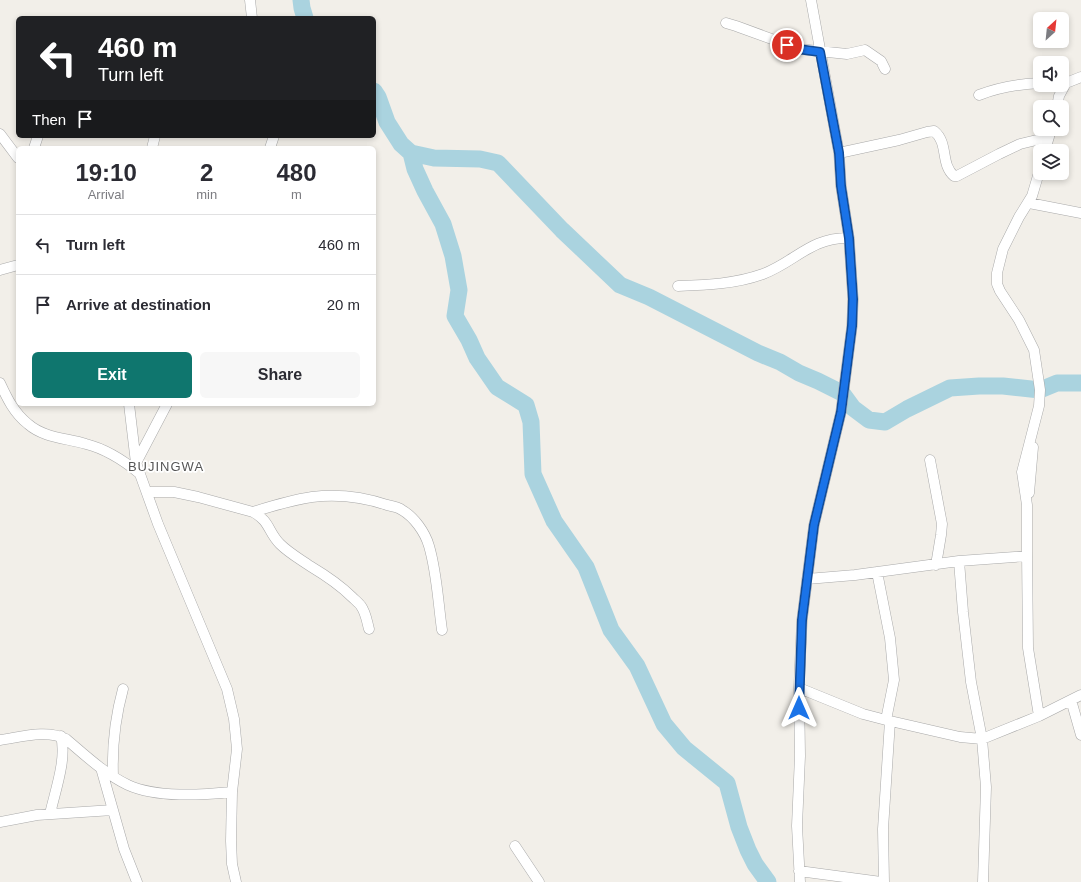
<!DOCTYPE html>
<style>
:root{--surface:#fff;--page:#f7f7f7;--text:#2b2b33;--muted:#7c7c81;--line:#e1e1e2;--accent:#0f766e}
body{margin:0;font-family:Arial,sans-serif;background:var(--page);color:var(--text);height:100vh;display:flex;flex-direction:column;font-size:15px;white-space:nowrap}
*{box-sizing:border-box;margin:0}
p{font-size:13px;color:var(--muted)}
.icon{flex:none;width:22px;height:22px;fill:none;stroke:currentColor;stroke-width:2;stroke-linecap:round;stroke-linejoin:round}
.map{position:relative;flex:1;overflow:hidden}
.details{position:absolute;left:16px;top:146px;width:360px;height:260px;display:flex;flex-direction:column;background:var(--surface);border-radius:6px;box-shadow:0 2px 6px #0003}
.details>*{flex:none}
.guide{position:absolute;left:16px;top:16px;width:360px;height:122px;border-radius:6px;box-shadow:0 2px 6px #0003;background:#202124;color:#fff;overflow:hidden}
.needle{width:26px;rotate:27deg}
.fabs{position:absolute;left:1033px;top:12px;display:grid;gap:8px}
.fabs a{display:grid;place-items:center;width:36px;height:36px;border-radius:6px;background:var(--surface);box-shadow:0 2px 6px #0003;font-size:20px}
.pin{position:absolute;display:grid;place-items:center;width:34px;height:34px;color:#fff;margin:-17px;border:2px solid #fff;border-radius:50%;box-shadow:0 1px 4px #0007}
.me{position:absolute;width:44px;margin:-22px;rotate:0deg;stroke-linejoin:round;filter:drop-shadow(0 0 3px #0008)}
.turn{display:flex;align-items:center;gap:14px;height:84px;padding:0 16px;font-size:18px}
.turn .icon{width:52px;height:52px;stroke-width:2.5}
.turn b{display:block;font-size:28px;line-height:34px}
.then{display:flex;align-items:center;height:38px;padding:0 16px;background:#0003;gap:8px;font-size:15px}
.eta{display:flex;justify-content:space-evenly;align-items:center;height:68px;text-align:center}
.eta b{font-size:24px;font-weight:800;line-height:28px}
.primary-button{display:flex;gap:8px;margin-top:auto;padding:8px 16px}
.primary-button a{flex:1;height:46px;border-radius:6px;background:var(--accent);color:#fff;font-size:16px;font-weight:800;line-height:46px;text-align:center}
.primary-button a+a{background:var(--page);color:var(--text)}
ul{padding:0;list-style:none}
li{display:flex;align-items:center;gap:12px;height:60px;padding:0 16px;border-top:1px solid var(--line)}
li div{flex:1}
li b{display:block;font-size:15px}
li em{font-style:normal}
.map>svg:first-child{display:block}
</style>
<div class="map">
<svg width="1081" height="882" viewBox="0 0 1081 882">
<rect width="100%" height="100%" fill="#f2efe9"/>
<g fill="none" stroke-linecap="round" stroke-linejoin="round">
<!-- river -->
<path stroke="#aad3df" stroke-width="17" d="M301,0l1,8 3,10
M374,91l4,6 9,25 14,22 10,9 23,5 46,1 18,4 64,67 58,55 29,12 109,56 22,9 19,11 19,8 24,12 11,15 16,12 16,2 22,-13 43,-21 29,-2h24l37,4 17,-7h24
M411,153l4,16 10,22 18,33 10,32 6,34 -4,26 14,24 8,18 20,29 29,18 5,17 2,52 21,47 32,46 25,63 26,36 27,58 20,24 43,35 12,44 9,23 7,14 13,18"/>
<defs>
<path id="minor" d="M250,0l2,18
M726,23l10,3 63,23 48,5 18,-4 16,11 4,8
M979,95c21,-8 39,-11 61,-12
M1057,107l2,-11 7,-13 15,-6
M0,134l18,24
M34,148l4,-12
M152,148l3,-12
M270,148l4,-12
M1045,151l6,-22
M839,153l60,-13 28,-8 7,-1c15,12 6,33 20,45h3l42,-22 21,-10 29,-7
M1029,203l52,10
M0,270l18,-5
M678,286c29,-1 57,-2 85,-12 32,-12 48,-37 86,-36
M0,383c7,15 14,30 28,41 16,14 38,14 58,20 20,5 37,16 53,29
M129,404l7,59 22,61 69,165 7,30 3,30 -5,43 -1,49 1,23 4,18
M930,460l12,64 -1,11 -5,30
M136,463l31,-59
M147,492h27l24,5 55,15c17,9 15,20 27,32 9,9 20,15 30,22 15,9 30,19 42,31 3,3 7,6 9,9 5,7 6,16 8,23
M1029,493l4,-46
M253,512c19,-6 39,-12 59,-15 25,-3 51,0 75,8 5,1 11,2 15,5 12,7 23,22 27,36 8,27 9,56 13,84
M1027,551l1,97 11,68
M959,561l4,51 8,70 11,57 4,48 -3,95
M877,572l13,66 4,42 -8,40
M807,579l48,-4 104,-14 68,-5v-51l-5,-33 17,-66 1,-16 -6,-40 -15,-30 -19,-29 -3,-7v-11l6,-24 16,-32 13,-21 8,-27
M799,688l64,26 23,6 74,17 22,2 57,-23 42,-21
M1071,700l10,35
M0,740c21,-3 47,-11 66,-1 20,17 39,35 62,46 29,13 73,10 104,7
M101,768l23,81 13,33
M113,776c-1,-29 2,-58 10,-87
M50,814c5,-23 17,-55 11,-78
M0,822l37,-7 76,-5
M515,846l24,36
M799,871l82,11
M800,882l-3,-56 3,-70 -1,-68 3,-68 12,-95 27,-113 11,-86 1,-27 -4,-61 -8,-52 -2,-33 -28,-153
M884,882l-1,-53 7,-108"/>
</defs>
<!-- minor casing -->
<use href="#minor" stroke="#a9a9a9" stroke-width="11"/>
<!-- minor -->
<use href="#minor" stroke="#fff" stroke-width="10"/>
</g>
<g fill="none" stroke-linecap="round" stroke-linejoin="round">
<defs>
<path id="route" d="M787,45l11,4 22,3 19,101 2,33 8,52 4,61 -1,27 -11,86 -27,113 -12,95 -3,88"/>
</defs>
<!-- route casing -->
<use href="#route" stroke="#114b97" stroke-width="10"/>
<!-- route -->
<use href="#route" stroke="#1a73e8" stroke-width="7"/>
</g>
<g text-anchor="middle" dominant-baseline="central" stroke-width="3.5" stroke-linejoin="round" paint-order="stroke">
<!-- quarter labels -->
<g font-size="13" letter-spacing="1" fill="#555" stroke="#fff">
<text x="166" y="466">BUJINGWA</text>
</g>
</g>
</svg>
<div class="fabs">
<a><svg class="needle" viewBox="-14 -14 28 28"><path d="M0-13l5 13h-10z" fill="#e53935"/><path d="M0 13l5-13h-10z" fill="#7c7c81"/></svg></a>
<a><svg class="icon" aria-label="sound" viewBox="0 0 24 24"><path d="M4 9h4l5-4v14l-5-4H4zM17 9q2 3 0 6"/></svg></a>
<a><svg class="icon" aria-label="search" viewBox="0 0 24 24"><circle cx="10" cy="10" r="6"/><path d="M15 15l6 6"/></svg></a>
<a><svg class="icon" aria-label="layers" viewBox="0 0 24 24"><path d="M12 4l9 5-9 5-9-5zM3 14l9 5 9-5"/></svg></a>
</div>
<div class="pin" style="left:787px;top:45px;background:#d93025"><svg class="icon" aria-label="arrive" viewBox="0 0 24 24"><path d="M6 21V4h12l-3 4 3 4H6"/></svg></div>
<svg class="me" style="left:799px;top:708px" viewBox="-20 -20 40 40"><path d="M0-17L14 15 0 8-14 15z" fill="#1a73e8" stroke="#fff" stroke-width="4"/></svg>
<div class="guide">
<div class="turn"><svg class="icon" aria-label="left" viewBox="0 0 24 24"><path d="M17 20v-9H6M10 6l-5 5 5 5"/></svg><div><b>460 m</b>Turn left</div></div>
<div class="then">Then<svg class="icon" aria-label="arrive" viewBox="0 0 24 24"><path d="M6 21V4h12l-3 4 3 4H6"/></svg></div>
</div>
<section class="details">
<div class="eta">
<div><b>19:10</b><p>Arrival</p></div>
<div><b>2</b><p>min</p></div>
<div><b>480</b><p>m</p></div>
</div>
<ul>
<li><svg class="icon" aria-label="left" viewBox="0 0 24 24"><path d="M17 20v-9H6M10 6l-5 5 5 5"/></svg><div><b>Turn left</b></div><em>460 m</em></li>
<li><svg class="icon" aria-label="arrive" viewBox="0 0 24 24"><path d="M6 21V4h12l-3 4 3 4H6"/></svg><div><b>Arrive at destination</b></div><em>20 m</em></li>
</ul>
<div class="primary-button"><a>Exit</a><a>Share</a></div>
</section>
</div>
